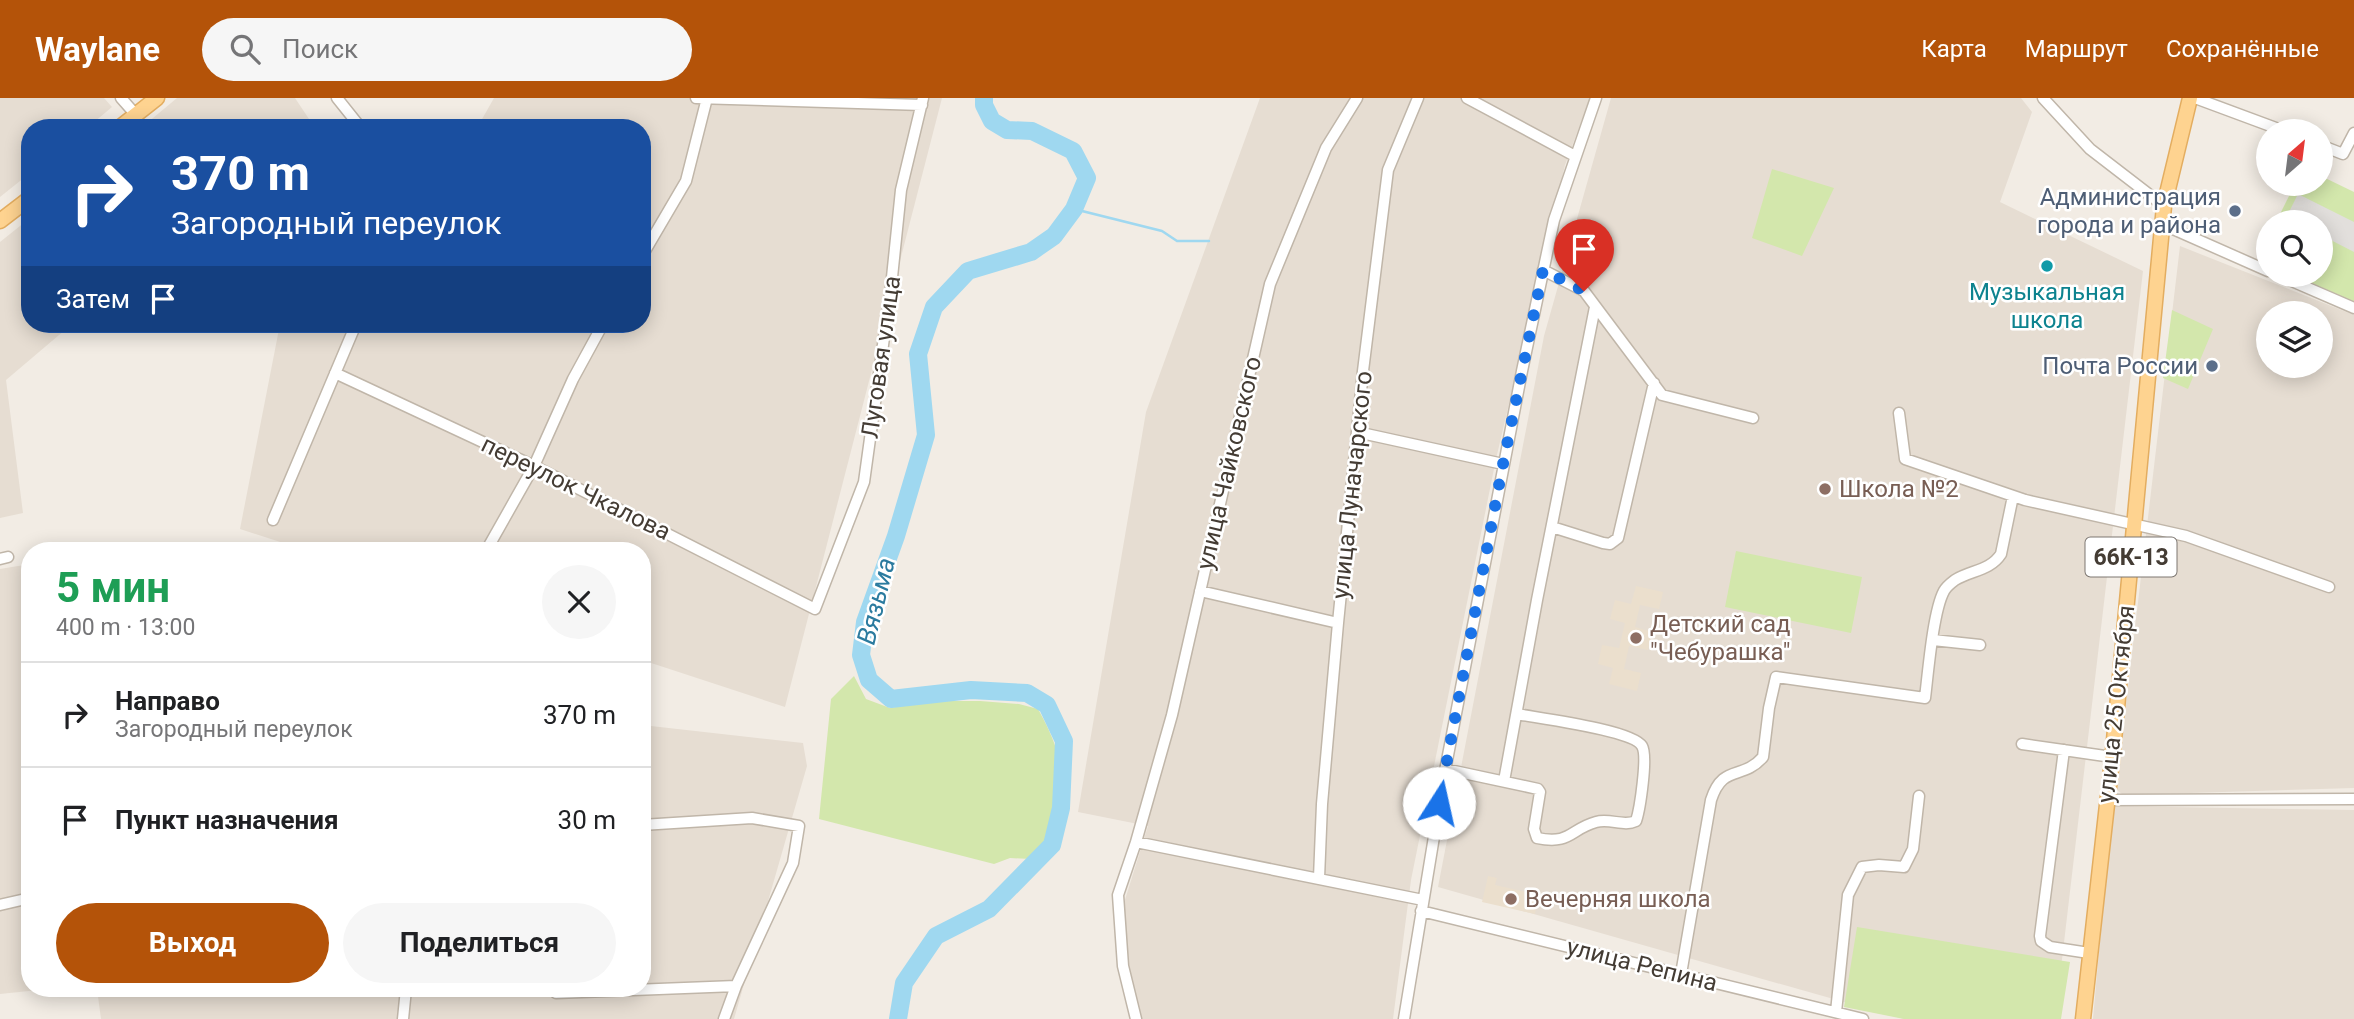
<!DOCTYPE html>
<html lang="ru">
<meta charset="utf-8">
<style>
:root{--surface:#fff;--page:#f6f6f6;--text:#202124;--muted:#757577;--line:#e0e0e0;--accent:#b45309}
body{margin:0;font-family:Roboto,sans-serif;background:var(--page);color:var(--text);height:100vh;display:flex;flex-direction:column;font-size:26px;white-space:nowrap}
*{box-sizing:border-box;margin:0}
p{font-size:23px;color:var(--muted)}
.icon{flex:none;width:38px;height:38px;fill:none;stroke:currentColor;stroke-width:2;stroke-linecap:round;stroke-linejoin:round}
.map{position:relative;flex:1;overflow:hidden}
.drawer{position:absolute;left:21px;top:444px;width:630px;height:455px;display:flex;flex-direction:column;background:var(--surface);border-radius:28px;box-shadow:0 4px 18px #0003}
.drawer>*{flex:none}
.hud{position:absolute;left:21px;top:21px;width:630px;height:214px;border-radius:28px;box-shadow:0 4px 18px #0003;background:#1a4fa0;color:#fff;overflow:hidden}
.needle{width:46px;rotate:28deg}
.controls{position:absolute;left:2256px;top:21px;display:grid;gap:14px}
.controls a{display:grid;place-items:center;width:77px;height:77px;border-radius:50%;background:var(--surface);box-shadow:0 4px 18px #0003;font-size:35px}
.pin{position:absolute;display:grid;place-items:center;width:60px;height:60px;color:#fff;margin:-72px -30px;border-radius:50% 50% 50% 0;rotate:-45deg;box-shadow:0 0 7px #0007}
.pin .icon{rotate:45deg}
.me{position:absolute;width:77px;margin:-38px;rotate:10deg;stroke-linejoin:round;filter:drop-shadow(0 0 5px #0008)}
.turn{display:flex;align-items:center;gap:24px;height:147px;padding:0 35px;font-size:32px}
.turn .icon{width:91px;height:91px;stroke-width:2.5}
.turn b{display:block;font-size:49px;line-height:60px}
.then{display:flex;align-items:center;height:66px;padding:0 35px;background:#0003;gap:14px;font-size:26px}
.round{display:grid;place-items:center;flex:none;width:74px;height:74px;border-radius:37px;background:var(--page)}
.headline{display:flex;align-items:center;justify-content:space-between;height:119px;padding:0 35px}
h1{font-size:42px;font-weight:700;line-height:52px;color:#1e9e55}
.primary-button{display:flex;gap:14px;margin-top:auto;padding:14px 35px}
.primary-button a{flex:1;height:80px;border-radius:42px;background:var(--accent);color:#fff;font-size:28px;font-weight:700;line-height:80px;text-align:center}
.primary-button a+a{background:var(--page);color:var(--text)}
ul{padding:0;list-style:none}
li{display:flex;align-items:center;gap:21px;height:105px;padding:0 35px;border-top:2px solid var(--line)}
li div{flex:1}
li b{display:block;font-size:26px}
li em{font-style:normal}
header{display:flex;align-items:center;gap:42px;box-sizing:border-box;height:98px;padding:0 35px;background:var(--accent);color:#fff}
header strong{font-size:33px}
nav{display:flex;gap:38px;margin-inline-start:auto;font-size:24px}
.search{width:490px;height:63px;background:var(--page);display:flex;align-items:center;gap:18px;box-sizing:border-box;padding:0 24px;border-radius:38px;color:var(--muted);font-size:26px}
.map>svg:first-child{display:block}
</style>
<header>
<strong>Waylane</strong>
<div class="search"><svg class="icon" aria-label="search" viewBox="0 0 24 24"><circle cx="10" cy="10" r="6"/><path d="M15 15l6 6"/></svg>Поиск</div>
<nav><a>Карта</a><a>Маршрут</a><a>Сохранённые</a></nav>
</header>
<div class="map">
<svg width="2354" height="921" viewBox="0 0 2354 921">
<rect width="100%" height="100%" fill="#f2ece4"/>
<!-- residential -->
<path fill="#e6ddd2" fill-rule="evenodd" d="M0,0h104l8,9 -25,21h-57v45l-30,24z
M177,0h118l20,30h-174z
M494,0h448l-157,609 -143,-47v-109h-334l-68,-22 40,-205h362v-196h-165z
M1260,0h330l-25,67 -69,294 -85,421 -18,139h-255l-19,-100 29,-93 -70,-14 68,-400z
M1611,0h410l11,14 -32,90 143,69 -88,748h-151l-466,-132 106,-551z
M30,120v106h42l-66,56 17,133 -23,5v-276z
M2180,148l174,69v473l-231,7 -7,-6zM2268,215h52v53h-52z
M30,466v425h18l-48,5v-425z
M642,627l161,18 4,23 -73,253h-633l-4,-30h545z
M2112,708l242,4v209h-261z"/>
<!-- education -->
<path fill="#ebdfcd" d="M1636,488l27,6 -4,17 -19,-4 -5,22 17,5 -4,18 -19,-4 -5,23 17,4 -4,18 -28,-7 4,-16 -15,-4 4,-19 17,3 6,-25 -15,-4 5,-19 16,4z
M1488,778l9,2 -2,7 44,10 -4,19 -53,-12z"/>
<!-- green -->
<path fill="#d3e7ac" d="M1772,71l62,19 -32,68 -50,-18z
M2321,78l33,16v110l-61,-27h27v-53h-44l19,-38h25z
M2172,212l41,19 -25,60 -25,-11z
M1736,453l126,26 -11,56 -126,-26z
M854,578l12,23 24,9 44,-7h46l39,3 19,5c8,14 16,31 20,46 5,23 -2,73 -15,93 -3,4 -8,8 -12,11l-21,-1 -16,6 -175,-45 12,-120z
M1857,829l213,35 -9,57h-157l-60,-12z"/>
<!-- parking -->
<path fill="#e2dfdc" d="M2298,96l56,28v30l-33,-17 -1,-13h-26l-8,-4z"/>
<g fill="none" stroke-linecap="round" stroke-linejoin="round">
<!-- stream -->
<path stroke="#9fd8f0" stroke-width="2.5" d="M1074,111l88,22 15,10h32"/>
<!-- river -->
<path stroke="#9fd8f0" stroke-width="18" d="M898,921l6,-36 32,-47 53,-27 63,-64 9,-37 3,-67 -17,-36 -20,-12 -56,-3 -80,9 -22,-19 -8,-25 4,-33 31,-86 30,-101 -8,-81 16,-47 34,-36 63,-19 23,-16 20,-27 13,-31 -14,-27 -41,-20 -25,-1 -15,-9 -8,-16v-7"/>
<defs>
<path id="minor" d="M121,0l15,17
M337,0l24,30
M696,0l226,7
M1467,0l108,58
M2043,0l47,51 74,57
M2195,0l89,33
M2320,47l23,9 11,-21
M2164,127l104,46
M642,158l44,-75 21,-83
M1543,172l41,21 78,104 91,23
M2278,177l76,33
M335,275l199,93 281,143 49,-127 27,-195 10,-97 22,-92
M1899,315l6,46 120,41 161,36 143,51
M1357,334l146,32
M273,422l83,-196
M1552,429l51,16 7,1 8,-6 36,-155
M486,453l48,-85 39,-87 30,-55
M0,461l8,-2
M1200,493l138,32
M1933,542l47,5
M2022,646l90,13
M2064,652l-24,186 1,5 9,6 39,6
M1445,671l93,20 2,3 -6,37 3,9c34,7 33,-9 59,-16 14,-4 28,5 40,-1 4,-12 12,-65 6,-75 -9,-16 -104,-28 -125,-32
M1504,683l33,-181 58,-293
M2107,702l247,-1
M642,727l110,-7 47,8 -6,37 -57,123 -12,33
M1136,744l287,58
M1319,780l3,-74 16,-181 25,-252 25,-201 30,-72
M0,807l30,-7
M1421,813l442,108
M1681,876l30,-174c12,-37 31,-19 52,-43l6,-49 7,-31 149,21c3,-24 8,-87 19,-107 2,-4 7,-8 11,-11 16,-10 35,-9 46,-26l12,-58
M556,895l180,-7
M1836,914l12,-117 14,-28 17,-2 25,2 9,-18 6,-53
M403,921l3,-30
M1136,921l-13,-53 -5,-71 18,-53 36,-127 98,-431 56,-136 31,-50
M1404,921l40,-243 78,-405 32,-151 42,-122"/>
<path id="major" d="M119,30l38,-30
M0,123l30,-23
M2083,921l30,-268 51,-545 26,-108"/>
</defs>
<!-- minor casing -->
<use href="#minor" stroke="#c0b6a9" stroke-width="13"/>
<!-- major casing -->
<use href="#major" stroke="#e3ad60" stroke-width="17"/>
<!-- minor -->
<use href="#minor" stroke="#fff" stroke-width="10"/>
<!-- major -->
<use href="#major" stroke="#fed390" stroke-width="14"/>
</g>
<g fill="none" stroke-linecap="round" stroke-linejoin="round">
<!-- route -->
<path stroke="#1a73e8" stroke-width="12" stroke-dasharray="0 21.6" d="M1439,705l64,-339 40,-194 41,21"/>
</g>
<!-- markers -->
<g fill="#5c6f8a" stroke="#fff" stroke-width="2.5">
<circle cx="2235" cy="113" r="7"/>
<circle cx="2212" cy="268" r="7"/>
</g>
<circle fill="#0f9aa8" stroke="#fff" stroke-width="2.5" cx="2047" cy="168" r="7"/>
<g fill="#8d6e63" stroke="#fff" stroke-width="2.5">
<circle cx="1825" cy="391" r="7"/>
<circle cx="1636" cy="540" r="7"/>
<circle cx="1511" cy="801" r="7"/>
</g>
<g text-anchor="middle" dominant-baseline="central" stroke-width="5" stroke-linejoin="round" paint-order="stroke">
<!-- shield labels -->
<rect fill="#fff" stroke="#7c7671" stroke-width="2" x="2085.5" y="439.5" width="91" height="39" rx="5"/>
<g font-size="23" font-weight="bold" fill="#443c34">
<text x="2131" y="459">66К-13</text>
</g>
<!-- service labels -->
<g font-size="24" fill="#4e5e75" stroke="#fff" text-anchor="end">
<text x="2221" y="99">Администрация<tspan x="2221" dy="28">города и района</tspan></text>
<text x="2198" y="268">Почта России</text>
</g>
<!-- culture labels -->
<g font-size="24" fill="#0d838f" stroke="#fff">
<text x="2047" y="194">Музыкальная<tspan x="2047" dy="28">школа</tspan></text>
</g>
<!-- street labels -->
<g font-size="24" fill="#443c34" stroke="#fff">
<text transform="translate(881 259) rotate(-82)">Луговая улица</text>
<text transform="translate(1229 365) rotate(-77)">улица Чайковского</text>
<text transform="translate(1352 387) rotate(-84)">улица Луначарского</text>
<text transform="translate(576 390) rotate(26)">переулок Чкалова</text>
<text transform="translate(2116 606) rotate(-84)">улица 25 Октября</text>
<text transform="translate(1642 867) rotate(14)">улица Репина</text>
</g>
<!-- education labels -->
<g font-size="24" fill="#785e54" stroke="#fff" text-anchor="start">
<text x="1839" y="391">Школа №2</text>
<text x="1650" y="526">Детский сад<tspan x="1650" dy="28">"Чебурашка"</tspan></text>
<text x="1525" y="801">Вечерняя школа</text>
</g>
<!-- water labels -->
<g font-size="26" font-style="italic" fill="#2b7b9f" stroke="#fff">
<text transform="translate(876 503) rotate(-76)">Вязьма</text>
</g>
</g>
</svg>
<div class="controls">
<a><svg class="needle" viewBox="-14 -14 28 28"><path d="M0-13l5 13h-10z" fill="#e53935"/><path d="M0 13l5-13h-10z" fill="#757577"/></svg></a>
<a><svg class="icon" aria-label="search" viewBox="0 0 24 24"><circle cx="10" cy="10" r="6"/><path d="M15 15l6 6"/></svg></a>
<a><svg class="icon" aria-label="layers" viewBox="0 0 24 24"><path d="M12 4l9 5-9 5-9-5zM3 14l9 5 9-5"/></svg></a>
</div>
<div class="pin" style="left:1584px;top:193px;background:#d93025"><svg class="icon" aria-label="arrive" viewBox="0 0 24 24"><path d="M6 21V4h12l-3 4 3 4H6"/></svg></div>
<svg class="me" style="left:1439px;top:705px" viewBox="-20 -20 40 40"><circle r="19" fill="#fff"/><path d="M0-13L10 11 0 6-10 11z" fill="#1a73e8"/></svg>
<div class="hud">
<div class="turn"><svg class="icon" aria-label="right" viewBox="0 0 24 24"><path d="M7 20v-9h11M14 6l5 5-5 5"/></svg><div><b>370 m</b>Загородный переулок</div></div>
<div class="then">Затем<svg class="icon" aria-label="arrive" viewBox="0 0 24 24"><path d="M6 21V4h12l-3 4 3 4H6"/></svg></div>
</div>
<section class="drawer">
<div class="headline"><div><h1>5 мин</h1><p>400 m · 13:00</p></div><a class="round"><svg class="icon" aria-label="close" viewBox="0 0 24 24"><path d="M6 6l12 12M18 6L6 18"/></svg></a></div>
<ul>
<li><svg class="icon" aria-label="right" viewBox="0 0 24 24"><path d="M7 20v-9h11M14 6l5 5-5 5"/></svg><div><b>Направо</b><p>Загородный переулок</p></div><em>370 m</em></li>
<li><svg class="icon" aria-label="arrive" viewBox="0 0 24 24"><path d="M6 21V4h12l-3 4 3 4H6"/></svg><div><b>Пункт назначения</b></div><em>30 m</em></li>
</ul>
<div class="primary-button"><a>Выход</a><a>Поделиться</a></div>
</section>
</div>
